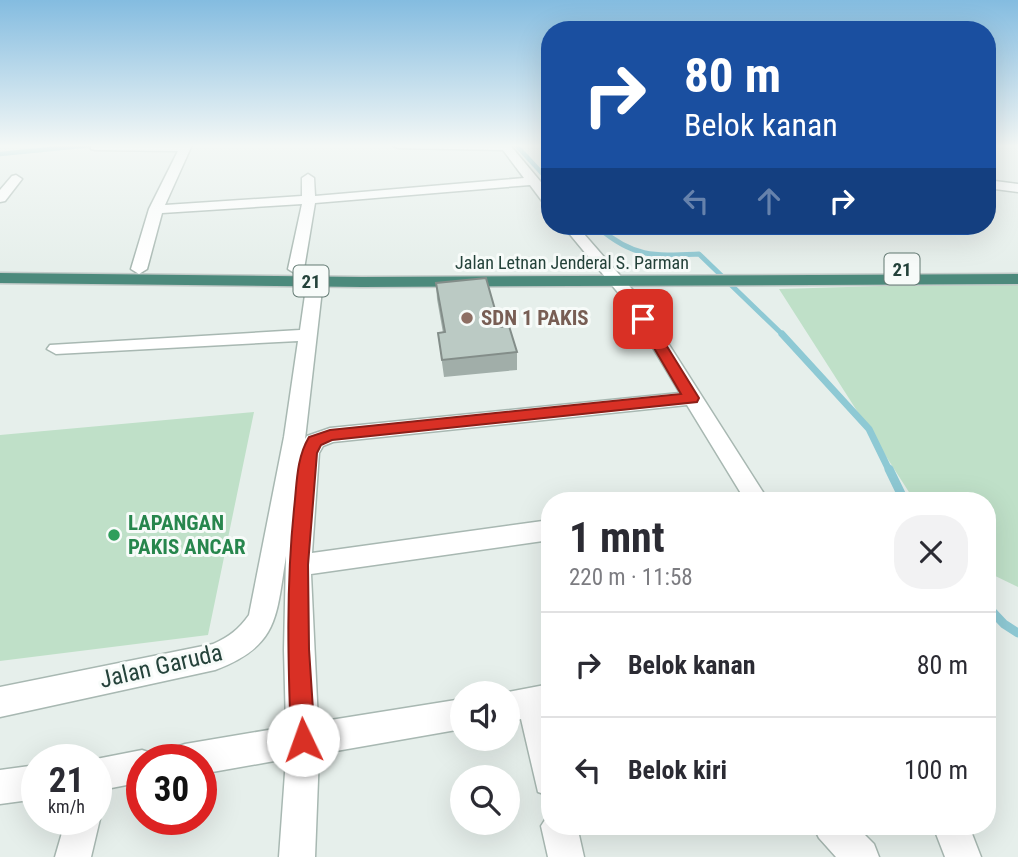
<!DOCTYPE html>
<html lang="id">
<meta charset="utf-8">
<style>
:root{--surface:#fff;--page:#f2f2f3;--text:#2b2b33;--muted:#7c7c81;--line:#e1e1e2}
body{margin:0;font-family:"Roboto Condensed",sans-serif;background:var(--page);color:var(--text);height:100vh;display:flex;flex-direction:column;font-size:26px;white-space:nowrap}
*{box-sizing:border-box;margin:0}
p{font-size:23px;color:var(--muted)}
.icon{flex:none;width:38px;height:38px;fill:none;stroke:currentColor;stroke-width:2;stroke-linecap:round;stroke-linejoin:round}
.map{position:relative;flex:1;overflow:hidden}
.panel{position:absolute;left:541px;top:492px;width:455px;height:343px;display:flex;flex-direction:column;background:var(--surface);border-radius:28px;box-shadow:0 7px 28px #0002}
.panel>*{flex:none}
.top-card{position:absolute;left:541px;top:21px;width:455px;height:214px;border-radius:28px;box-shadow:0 7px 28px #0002;background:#1a4fa0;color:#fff;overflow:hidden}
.fabs{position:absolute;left:450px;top:681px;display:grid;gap:14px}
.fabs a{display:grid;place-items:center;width:70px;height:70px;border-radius:50%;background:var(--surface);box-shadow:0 7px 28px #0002;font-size:35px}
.speed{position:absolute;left:21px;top:744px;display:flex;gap:14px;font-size:35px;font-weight:700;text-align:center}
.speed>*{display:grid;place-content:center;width:91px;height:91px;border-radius:50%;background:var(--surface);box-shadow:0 7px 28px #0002;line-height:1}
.speed small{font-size:18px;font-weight:400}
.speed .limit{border:10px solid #d22;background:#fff;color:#111}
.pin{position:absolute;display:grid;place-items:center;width:60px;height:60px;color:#fff;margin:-30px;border-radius:14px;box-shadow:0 4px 10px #0006}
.me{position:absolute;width:77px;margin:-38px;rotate:357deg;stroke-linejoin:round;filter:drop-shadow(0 0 5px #0008)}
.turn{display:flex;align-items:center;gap:24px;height:147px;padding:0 28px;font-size:32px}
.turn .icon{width:91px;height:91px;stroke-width:2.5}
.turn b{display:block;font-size:49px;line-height:60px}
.lanes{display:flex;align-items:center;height:66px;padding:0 28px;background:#0003;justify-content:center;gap:35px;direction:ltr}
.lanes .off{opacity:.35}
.round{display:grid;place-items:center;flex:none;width:74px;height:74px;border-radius:28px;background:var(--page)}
.overview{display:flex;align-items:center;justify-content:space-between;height:119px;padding:0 28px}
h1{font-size:42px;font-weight:700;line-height:52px}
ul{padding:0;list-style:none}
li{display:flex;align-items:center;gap:21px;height:105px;padding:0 28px;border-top:2px solid var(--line)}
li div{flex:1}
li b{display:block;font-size:26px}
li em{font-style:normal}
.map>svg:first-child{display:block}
</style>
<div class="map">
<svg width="1018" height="857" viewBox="0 0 1018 857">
<rect width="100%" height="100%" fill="#e6efeb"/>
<!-- green -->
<path fill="#bfe0c8" d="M1018,282v305l-31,-15v-72h-73l-135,-211z
M254,412l-46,223 -208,26v-226z"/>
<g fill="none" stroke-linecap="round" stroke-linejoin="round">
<!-- stream-far3 -->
<path stroke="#8ec9d4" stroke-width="4.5" d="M516,145l34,37
M0,154l92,-9
M597,226l4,3"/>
<!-- stream-far2 -->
<path stroke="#8ec9d4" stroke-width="5" d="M599,228c35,30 56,28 100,26l85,82"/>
<!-- stream-far1 -->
<path stroke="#8ec9d4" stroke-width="7" d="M782,334l87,95 20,41"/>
<!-- stream -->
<path stroke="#8ec9d4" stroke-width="9" d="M889,469l15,31
M987,606l17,18 14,9"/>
<defs>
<path id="minor" d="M91,145h101l-27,60 137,-9v-18l6,-4 6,4 1,18 209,-18 -21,-28 -105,-2 -6,-3h118l40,48v13l-5,-1 -15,-20 -215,18 -11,66 -8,5 -8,-5 14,-65 -140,9 -15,56 -8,5 -8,-5 18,-60 29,-58 -83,-1 -4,-1z
M16,175l6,4 -17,22 -5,1v-12l12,-14z
M987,180l31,4v8l-31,-4z
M563,226h14l61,70 130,204h-23l-58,-95 -354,37 -10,4 -4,7 -7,100 238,-33v20l-239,34 7,148 144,-23v30l-143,25 -4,103h-36l7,-98 -85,15v-14h-32l4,-12 12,-4 101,-17 -2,-77 2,-94c-10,61 -7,90 -71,114l-215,47v-30l213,-43c16,-7 26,-15 36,-29l35,-178 14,-96 -242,13 -9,-5 3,-4 250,-15 7,-49 8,-5 8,5 -18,158 2,-3 23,-8 350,-35 -55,-92z
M550,684v112l-12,-4 -17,-73 -13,2v-28h-5z
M142,750l12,4 2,6h-14v22l-46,9v-31h-5z
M37,765v34l-37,5v-34z
M96,809l4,10 -9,38h-36l11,-38h30z
M550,812v14h27l7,31h-36l-7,-31z
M813,826h43l18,18 5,13h-43l-17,-19z
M933,826h36l12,31h-36z"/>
<path id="trunk" d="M0,273l362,4 656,-3v10l-656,3 -362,-4z"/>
</defs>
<!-- minor casing -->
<use href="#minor" stroke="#a8b8b2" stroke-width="3"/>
<!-- trunk casing -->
<use href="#trunk" stroke="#c2cac8" stroke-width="3"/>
<!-- minor -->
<use href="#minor" fill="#fff" fill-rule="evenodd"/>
<!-- trunk -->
<use href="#trunk" fill="#4c8a7c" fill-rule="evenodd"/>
</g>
<!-- wall -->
<path fill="#a1aea9" d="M436,283l64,44 17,25v18l-73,7 -6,-44h5l-6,-34z"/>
<!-- building -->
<path fill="#bbcac4" stroke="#838d89" stroke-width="2" d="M486,278l14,49 9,-1 8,26 -75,8 -4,-27 7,-1 -9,-49z"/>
<!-- sky -->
<linearGradient id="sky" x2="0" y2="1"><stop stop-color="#84bce0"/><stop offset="0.55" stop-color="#f4f8f6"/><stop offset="1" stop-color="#f4f8f6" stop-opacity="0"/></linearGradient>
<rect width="1018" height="265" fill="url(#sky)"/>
<!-- route -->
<path fill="#d93025" stroke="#8d1f18" stroke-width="2" d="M643,315l7,4 49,79 -2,4 -365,38 -11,5 -4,8 -9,112 1,84 6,91 -3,9 -9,4 -8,-4 -4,-9c-3,-77 -5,-153 3,-231 3,-25 2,-50 15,-72l21,-7 351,-36 -44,-75z"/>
<!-- markers -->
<circle fill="#8d6e63" stroke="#f7fbf9" stroke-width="2.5" cx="467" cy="318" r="7"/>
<circle fill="#2e9e5b" stroke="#f7fbf9" stroke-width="2.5" cx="114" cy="535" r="7"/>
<g text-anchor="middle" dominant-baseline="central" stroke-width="6" stroke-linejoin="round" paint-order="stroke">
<!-- far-street labels -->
<g font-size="18" fill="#24423a" stroke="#f7fbf9">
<text x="572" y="262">Jalan Letnan Jenderal S. Parman</text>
</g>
<!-- shield labels -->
<g fill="#f7fbf9" stroke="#637a73" stroke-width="2">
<rect x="884.5" y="253.5" width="35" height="31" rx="5"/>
<rect x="293.5" y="265.5" width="35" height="31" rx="5"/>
</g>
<g font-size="19" font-weight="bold" fill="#24423a">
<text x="902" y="269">21</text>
<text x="311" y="281">21</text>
</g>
<!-- education labels -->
<g font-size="21" font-weight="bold" fill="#785e54" stroke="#f7fbf9" text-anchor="start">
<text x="481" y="318">SDN 1 PAKIS</text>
</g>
<!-- leisure labels -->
<g font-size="21" font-weight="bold" fill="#27864d" stroke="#f7fbf9" text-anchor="start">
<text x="128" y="523">LAPANGAN<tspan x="128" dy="24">PAKIS ANCAR</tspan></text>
</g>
<!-- near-street labels -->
<g font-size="24" fill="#24423a" stroke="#f7fbf9">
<text transform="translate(161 666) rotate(-13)">Jalan Garuda</text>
</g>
</g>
</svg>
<div class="fabs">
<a><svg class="icon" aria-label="sound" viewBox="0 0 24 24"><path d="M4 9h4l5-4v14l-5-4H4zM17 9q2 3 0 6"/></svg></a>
<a><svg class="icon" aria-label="search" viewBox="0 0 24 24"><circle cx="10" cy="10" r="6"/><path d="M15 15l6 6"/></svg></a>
</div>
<div class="speed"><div>21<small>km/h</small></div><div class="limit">30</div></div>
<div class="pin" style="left:643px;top:319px;background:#d93025"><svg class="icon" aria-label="arrive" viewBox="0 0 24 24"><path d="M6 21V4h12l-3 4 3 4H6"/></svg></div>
<svg class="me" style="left:303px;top:740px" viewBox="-20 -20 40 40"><circle r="19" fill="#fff"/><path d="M0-13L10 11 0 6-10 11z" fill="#d93025"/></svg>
<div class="top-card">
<div class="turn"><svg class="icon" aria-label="right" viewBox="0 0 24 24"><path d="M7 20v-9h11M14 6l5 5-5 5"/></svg><div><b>80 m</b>Belok kanan</div></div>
<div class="lanes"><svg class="icon off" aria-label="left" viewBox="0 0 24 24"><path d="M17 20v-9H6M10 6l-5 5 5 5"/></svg><svg class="icon off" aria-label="ahead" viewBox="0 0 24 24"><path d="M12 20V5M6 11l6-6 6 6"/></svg><svg class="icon" aria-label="right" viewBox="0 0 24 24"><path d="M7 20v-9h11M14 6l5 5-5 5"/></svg></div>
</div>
<section class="panel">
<div class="overview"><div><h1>1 mnt</h1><p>220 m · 11:58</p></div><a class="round"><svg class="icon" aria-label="close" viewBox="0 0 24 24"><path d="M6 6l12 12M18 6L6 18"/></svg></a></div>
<ul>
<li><svg class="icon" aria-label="right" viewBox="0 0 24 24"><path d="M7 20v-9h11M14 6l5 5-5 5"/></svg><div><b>Belok kanan</b></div><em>80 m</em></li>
<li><svg class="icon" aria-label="left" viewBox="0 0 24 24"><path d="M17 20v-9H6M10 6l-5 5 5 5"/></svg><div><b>Belok kiri</b></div><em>100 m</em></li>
</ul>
</section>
</div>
